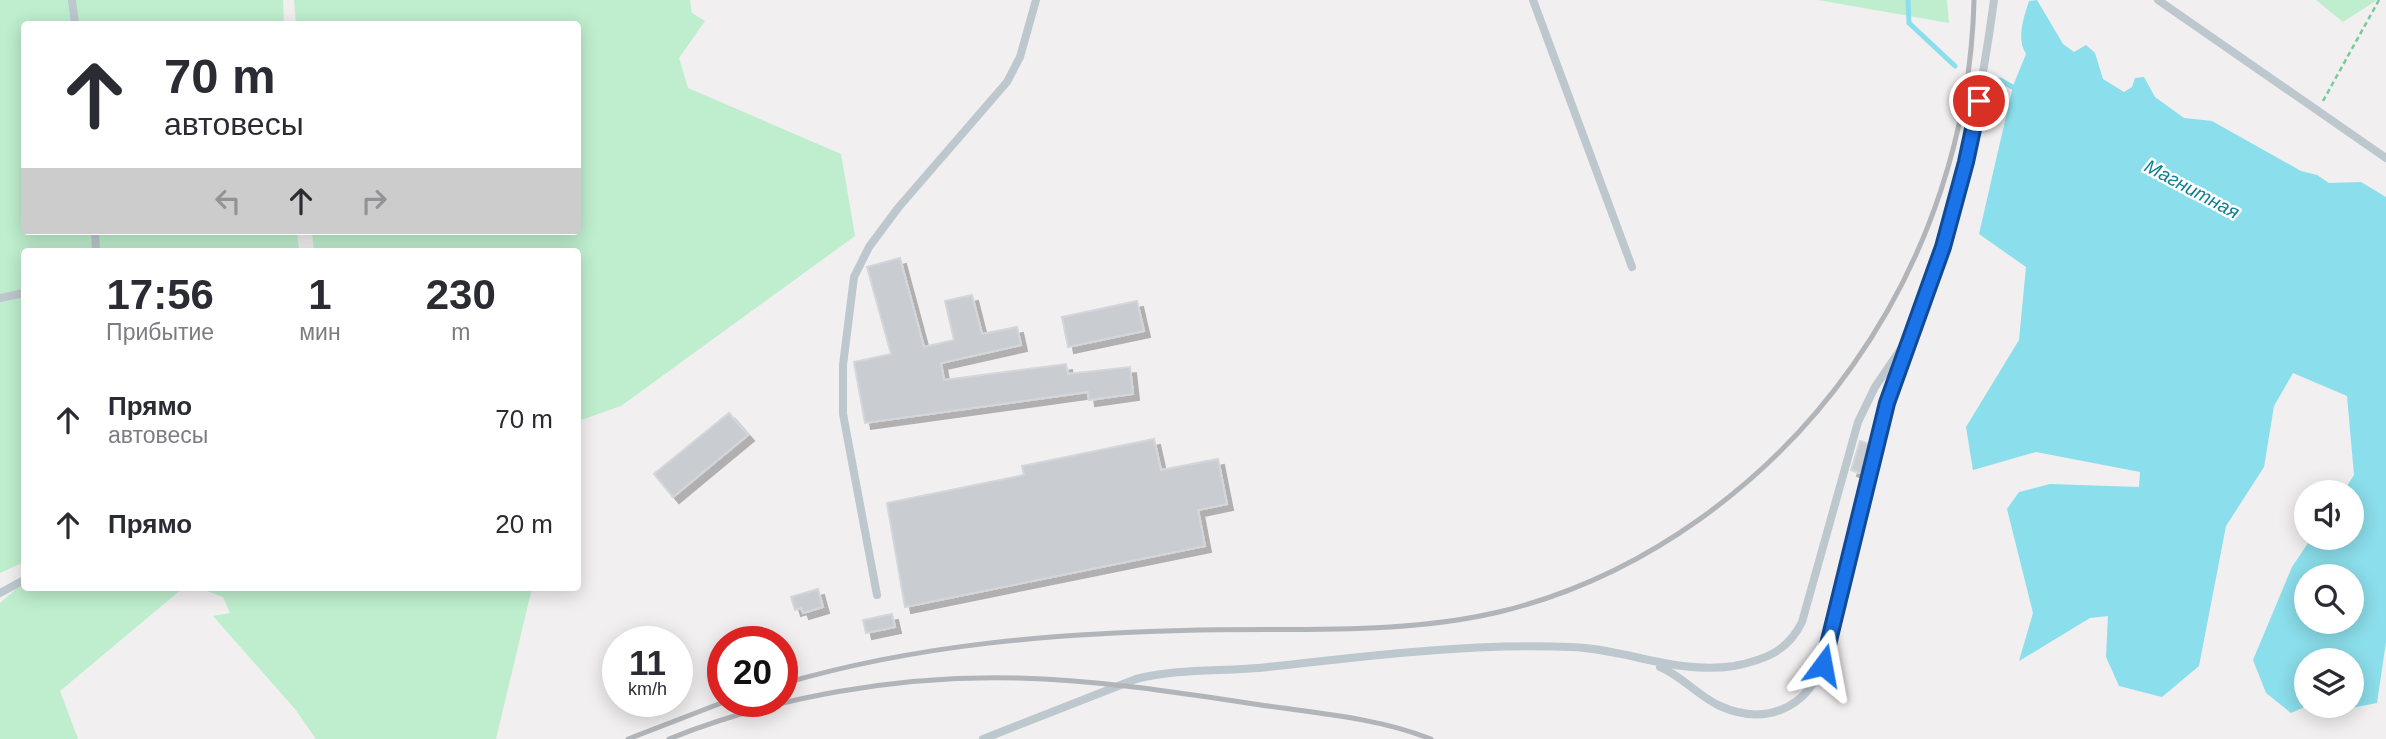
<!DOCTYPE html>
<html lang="ru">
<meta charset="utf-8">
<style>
:root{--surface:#fff;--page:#f7f7f7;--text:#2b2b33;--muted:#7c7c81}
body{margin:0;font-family:Arial,sans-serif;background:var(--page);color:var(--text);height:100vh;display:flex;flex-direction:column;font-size:26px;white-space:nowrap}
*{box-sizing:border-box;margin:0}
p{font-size:23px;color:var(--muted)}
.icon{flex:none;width:38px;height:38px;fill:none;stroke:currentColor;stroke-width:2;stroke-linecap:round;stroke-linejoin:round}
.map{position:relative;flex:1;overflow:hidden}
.panel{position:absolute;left:21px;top:248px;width:560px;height:343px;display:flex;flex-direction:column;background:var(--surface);border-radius:7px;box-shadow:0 4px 18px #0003}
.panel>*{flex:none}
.guide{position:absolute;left:21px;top:21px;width:560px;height:214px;border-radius:7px;box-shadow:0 4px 18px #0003;background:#fff;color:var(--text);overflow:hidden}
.buttons{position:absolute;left:2294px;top:480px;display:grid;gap:14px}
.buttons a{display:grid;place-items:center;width:70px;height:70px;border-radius:50%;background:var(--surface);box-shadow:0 4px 18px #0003;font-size:35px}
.speed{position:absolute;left:602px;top:626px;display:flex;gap:14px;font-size:35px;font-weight:700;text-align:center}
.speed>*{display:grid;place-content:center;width:91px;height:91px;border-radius:50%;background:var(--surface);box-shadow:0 4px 18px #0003;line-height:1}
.speed small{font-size:18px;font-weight:400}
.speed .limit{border:10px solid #d22;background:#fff;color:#111}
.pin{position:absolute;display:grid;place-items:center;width:60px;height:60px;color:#fff;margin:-30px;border:4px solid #fff;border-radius:50%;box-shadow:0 2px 7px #0007}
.me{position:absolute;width:77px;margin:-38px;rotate:13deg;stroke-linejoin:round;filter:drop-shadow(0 0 5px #0008)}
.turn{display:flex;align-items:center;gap:24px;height:147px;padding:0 28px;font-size:32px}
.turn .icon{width:91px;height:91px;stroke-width:2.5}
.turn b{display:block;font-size:49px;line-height:60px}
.lanes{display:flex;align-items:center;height:66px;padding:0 28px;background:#0003;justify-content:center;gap:35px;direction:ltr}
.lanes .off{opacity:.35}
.eta{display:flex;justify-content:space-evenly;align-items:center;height:119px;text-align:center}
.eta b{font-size:42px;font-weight:700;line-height:49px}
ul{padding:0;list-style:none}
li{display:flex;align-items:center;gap:21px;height:105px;padding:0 28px}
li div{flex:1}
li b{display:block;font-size:26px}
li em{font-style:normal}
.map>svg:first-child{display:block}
</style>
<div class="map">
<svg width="2386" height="739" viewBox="0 0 2386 739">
<defs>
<filter id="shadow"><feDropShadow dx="6" dy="6" stdDeviation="0" flood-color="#0004"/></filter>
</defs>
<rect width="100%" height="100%" fill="#f1efef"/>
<!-- green -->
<path fill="#beeecd" d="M0,0h283l1,24h-260v207h273l2,21h-275v310l-24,11z
M294,0h396l2,13 13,8 -26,37 9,30 153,66 14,82 -234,170 -43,15v-169h-264l-2,-21h266v-207h-282z
M1818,0h129l2,23z
M2316,0h61l-34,22z
M24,582v6h159l-123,103 18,48h-78v-136z
M199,588h333l-36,151h-180l-21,-30 -82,-93 17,-3 -7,-16z"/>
<!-- water -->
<path fill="#8bdeeb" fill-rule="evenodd" d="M2037,0l26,44 11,8 12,-7 9,8 8,26 21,13 8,-5 3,-9 9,-1 11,20 29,21 28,3 89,50 16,4 12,8 32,-1 25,15v445l-9,61 -26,5 -13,-3h14v-45h-46v45h3l-18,8 -25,-20 -13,-33 39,-93 20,-30h40v-45h-9l11,-17 -7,-79 -54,-23 -19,33 -10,61 -38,59 -27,140 -37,31 -43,-11 -13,-29 2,-41 -18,2 -71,43 14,-48 -26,-104 12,-17 31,-8 89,3 1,-15 -104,-20 -63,18 -7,-43 53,-87 7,-73 -47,-33 34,-148 13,-32c-10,-15 -2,-37 3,-53zM2306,576h46v45h-46z"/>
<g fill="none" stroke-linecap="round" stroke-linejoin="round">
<!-- stream -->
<path stroke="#8bdeeb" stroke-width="5" d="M1908,0l1,23 46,43
M2000,80l16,9"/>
</g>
<!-- building -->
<path fill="#c9ccd1" stroke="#d3d6da" stroke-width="2" filter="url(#shadow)" d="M900,258l24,89 30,-7 -9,-39 27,-6 10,39 35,-7 4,18 -80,18 3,17 122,-16 2,10 62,-7 3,27 -44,6 -1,-8 -223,31 -11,-61 37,-8 -24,-87z
M1137,301l7,30 -76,16 -6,-30z
M729,413l19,22 -75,62 -19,-23z
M1154,439l7,31 57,-11 9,45 -29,6 7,36 -300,61 -18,-104 137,-28 -2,-9z
M1860,441l10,3 -7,30 -12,-4z
M818,589l5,18 -20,6 -2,-5 -6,2 -4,-13z
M892,614l3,13 -29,6 -3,-13z"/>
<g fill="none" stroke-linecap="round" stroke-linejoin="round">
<!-- path -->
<path stroke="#76cc9c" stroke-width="2.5" stroke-dasharray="5 3.5" stroke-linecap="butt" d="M2323,101l56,-101"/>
<!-- lane -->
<path stroke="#bdc7ce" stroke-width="8" d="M72,0l3,24
M1533,0l99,267
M2158,0l228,158
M95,231l1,21
M0,298l24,-5
M1914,330c40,-107 65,-216 80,-330
M0,593l24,-13
M877,595l-34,-181v-49l11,-88 15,-30 29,-39 109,-126 13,-25 16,-57
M1660,667c22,9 38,29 60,39 45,20 85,3 103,-41l64,-262 22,-60
M983,739l153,-60c44,-11 88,-7 132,-12 102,-11 201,-24 303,-20 56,2 106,28 163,19 31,-6 54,-15 68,-44l56,-200 17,-35 40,-59"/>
<!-- rail -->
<path stroke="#b1b5b9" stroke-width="5" d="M782,684c136,-40 276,-51 417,-54 100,-2 206,5 304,-19 141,-35 267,-128 350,-246 75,-106 118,-235 121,-365
M628,739l96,-37
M669,739c107,-43 233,-64 348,-61 80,2 159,14 237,26 59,9 121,13 177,35"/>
</g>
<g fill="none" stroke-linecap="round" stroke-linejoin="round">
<defs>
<path id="route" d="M1823,665l64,-262 56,-156 23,-85 13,-61"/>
</defs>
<!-- route casing -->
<use href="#route" stroke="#114b97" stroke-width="18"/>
<!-- route -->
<use href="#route" stroke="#1a73e8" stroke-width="12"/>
</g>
<g text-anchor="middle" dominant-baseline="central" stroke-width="5" stroke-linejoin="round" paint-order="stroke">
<!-- water labels -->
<g font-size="19" font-style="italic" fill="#0e8091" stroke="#fff">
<text transform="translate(2192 189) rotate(28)">Магнитная</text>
</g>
</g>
</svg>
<div class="buttons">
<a><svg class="icon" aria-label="sound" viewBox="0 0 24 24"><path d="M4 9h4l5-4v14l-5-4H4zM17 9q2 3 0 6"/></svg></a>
<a><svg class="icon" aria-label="search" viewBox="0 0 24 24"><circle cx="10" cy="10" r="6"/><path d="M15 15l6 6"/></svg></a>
<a><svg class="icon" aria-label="layers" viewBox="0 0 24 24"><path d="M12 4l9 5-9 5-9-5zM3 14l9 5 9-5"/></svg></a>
</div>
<div class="speed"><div>11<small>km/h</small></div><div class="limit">20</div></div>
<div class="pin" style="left:1979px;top:101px;background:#d93025"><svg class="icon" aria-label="arrive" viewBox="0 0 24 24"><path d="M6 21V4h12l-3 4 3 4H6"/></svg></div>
<svg class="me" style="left:1823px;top:665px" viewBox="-20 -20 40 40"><path d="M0-17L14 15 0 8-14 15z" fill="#1a73e8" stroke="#fff" stroke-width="4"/></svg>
<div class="guide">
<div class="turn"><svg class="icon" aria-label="ahead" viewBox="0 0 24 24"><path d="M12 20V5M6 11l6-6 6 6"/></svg><div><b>70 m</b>автовесы</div></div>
<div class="lanes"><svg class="icon off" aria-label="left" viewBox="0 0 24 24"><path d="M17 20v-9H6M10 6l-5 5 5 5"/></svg><svg class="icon" aria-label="ahead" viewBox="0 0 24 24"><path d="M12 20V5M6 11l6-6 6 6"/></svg><svg class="icon off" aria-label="right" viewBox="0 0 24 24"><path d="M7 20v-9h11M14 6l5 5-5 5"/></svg></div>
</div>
<section class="panel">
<div class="eta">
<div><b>17:56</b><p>Прибытие</p></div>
<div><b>1</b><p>мин</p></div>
<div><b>230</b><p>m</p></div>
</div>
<ul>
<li><svg class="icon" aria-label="ahead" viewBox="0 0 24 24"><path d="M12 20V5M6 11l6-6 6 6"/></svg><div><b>Прямо</b><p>автовесы</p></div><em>70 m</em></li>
<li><svg class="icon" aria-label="ahead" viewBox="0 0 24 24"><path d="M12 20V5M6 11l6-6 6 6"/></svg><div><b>Прямо</b></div><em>20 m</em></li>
</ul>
</section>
</div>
